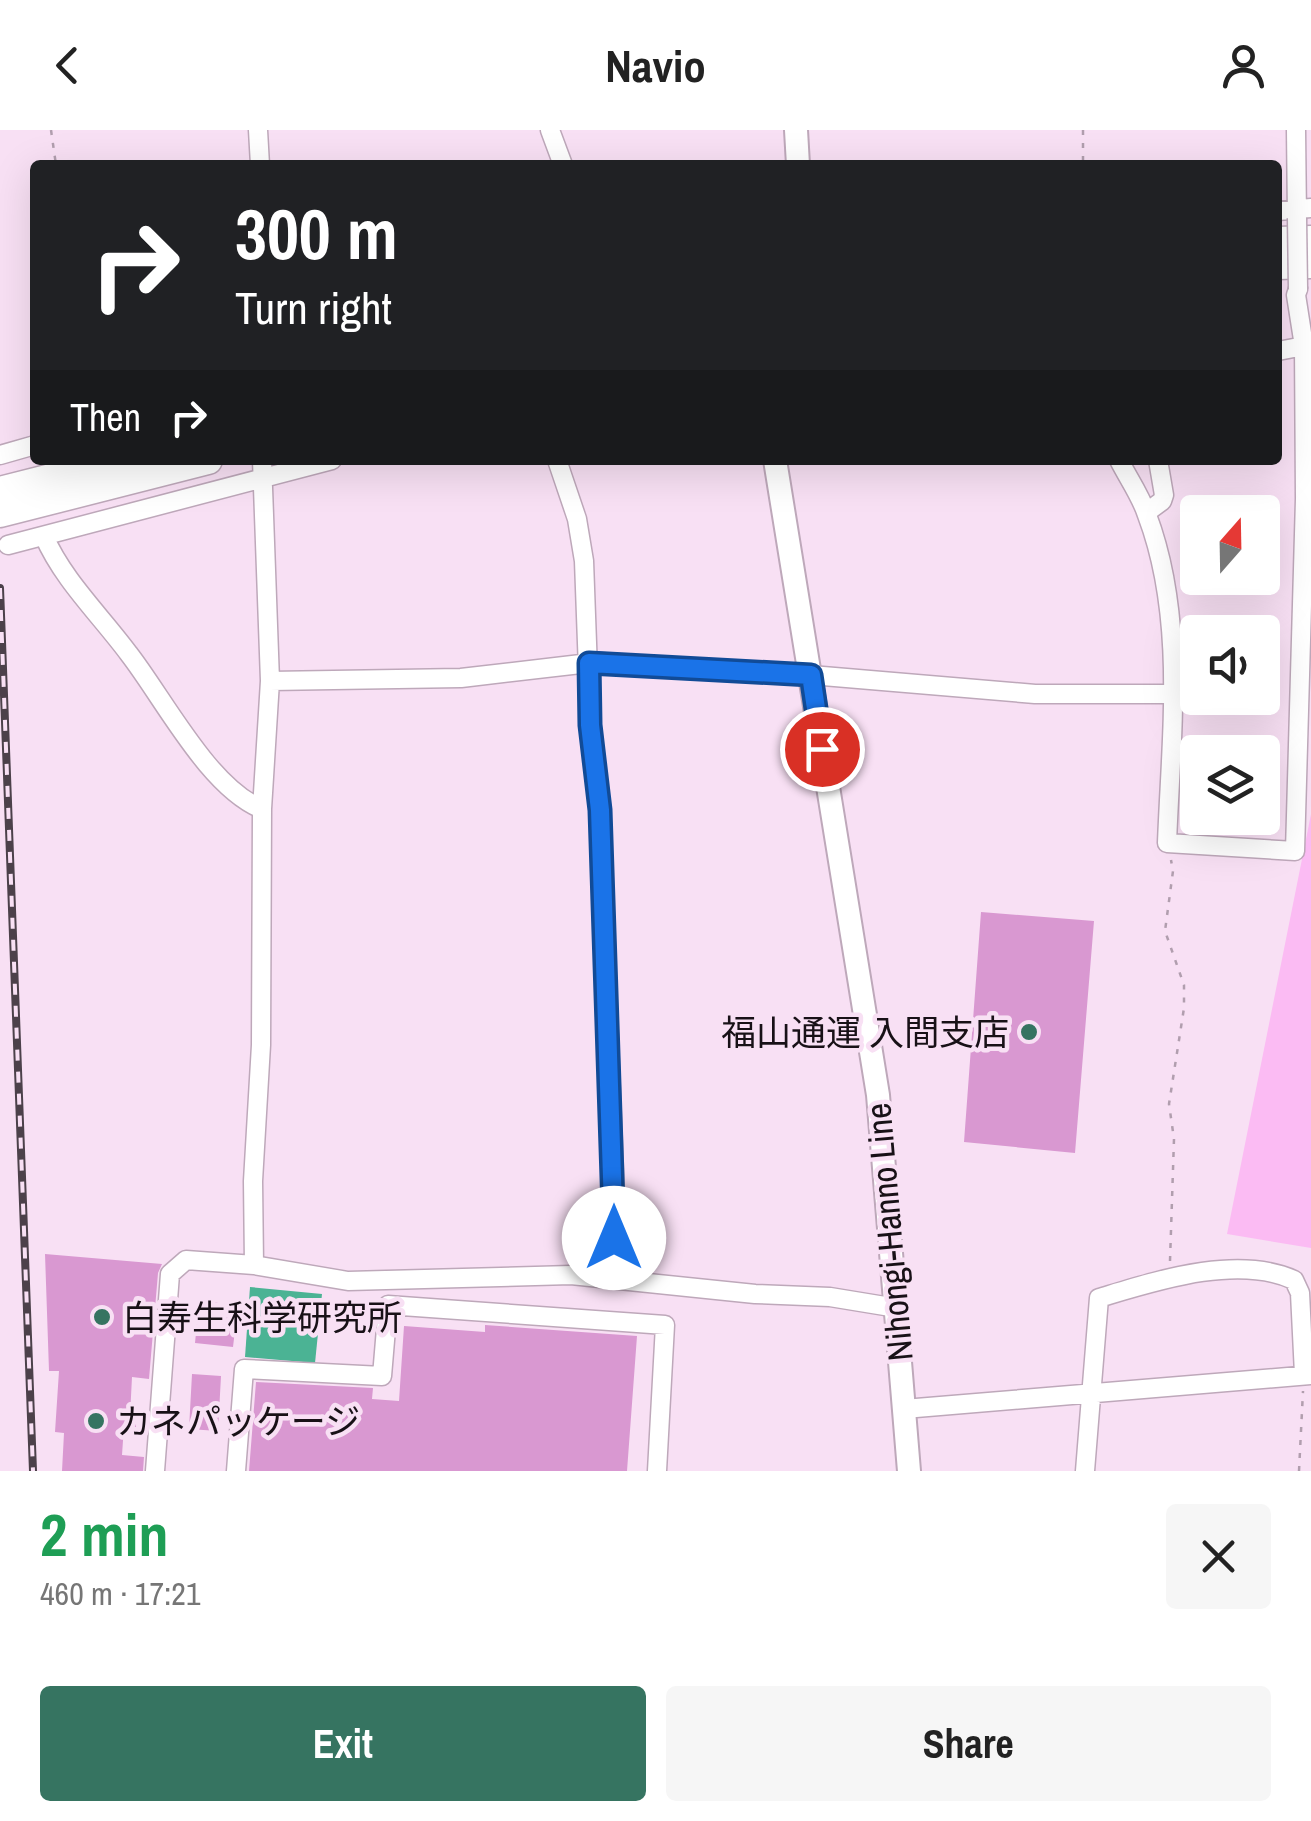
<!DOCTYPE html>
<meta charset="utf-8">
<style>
:root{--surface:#fff;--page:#f6f6f6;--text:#222;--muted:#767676;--accent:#367461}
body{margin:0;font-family:"Archivo Narrow","Noto Sans JP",sans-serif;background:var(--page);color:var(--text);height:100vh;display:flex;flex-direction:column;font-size:38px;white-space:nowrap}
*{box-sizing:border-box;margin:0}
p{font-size:32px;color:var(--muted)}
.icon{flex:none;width:55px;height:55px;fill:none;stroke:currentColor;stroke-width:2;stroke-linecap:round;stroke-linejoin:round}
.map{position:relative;height:1341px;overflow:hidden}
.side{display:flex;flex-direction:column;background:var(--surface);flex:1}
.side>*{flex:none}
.hud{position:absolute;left:30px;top:30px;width:1252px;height:305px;border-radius:10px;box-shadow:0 10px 40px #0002;background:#202124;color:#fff;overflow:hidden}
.needle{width:65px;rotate:20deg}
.buttons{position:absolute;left:1180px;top:365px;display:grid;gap:20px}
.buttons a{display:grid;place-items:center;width:100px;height:100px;border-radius:10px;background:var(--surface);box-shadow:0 10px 40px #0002;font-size:50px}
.pin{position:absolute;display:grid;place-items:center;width:85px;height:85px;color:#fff;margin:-42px;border:5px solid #fff;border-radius:50%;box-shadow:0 2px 10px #0007}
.me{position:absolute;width:110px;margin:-55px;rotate:0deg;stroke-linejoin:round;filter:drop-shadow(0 0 8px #0008)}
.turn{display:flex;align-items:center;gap:35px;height:210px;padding:0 40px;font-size:45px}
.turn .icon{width:130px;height:130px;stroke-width:2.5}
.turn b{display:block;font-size:70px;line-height:85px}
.then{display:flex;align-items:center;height:95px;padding:0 40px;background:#0003;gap:20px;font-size:38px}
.round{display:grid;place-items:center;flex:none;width:105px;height:105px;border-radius:10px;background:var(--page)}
.overview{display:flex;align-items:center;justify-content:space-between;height:170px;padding:0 40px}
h1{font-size:60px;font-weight:700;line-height:75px;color:#1e9e55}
.cta{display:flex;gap:20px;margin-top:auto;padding:20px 40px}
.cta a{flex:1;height:115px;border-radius:10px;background:var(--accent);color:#fff;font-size:40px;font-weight:700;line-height:115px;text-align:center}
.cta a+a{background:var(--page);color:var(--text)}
header{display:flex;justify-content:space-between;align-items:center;height:130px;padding:0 40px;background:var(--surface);font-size:45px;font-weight:700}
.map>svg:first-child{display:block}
</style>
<header><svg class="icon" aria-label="back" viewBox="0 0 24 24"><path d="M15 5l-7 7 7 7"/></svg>Navio<svg class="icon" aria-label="person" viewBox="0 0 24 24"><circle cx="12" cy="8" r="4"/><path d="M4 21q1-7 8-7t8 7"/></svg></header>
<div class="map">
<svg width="1311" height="1341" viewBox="0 0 1311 1341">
<rect width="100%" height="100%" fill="#f8e0f4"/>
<!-- green -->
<path fill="#fbbbf3" d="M1311,684v434l-84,-14z"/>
<!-- water -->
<path fill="#4bb394" d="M250,1157l72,7 -7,69 -70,-6z"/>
<!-- building -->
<path fill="#d998d1" d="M981,782l113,9 -19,232 -111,-11z
M45,1124l117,10 -4,9 -9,106 -17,-2 -2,39h6v11l-12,-1 -2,29 22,2 -1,14h-81l2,-38 -9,-1 4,-61h-10z
M199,1171l39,4 -5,42 -38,-4z
M485,1195l152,11 -10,135h-378l7,-89 117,6 -1,11 27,2 5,-75 81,6z
M192,1244l29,2 -3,55 -29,-2z"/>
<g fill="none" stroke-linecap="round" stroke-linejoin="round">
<defs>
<path id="minor" d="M258,0l2,35
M550,0l13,35
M1296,0l1,88
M1278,81l33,-3
M1278,221l26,-5
M0,325l35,-10
M557,330l20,59 7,42 6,164 10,85 14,364v105
M1119,330c9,18 22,36 28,55 39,103 24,221 20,328l128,8 10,-352 -1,-153 -8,-51 2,-6
M1147,382l15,-11 2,-6 -6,-35
M44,406c19,44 57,80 85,118 35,45 80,134 133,155
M8,415l324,-85
M270,551l191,-3 137,-16 213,13 224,19h138
M254,1135l-1,-84 8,-136 1,-236 8,-128 -8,-221
M904,1279l407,-34
M155,1341l15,-197 16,-14 68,5 94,16 223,-6 184,19 75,3 67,11
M236,1341l8,-102 138,7 6,-71 277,20 -8,146
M1085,1341l14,-173c57,-17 138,-44 195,-18l6,13 4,81"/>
<path id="major" d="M796,0l2,35
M775,330l103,635 31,376"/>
<path id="highway" d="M1278,111l33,-1
M1278,135l33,-1
M0,361l122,-31
M0,383l208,-53"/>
</defs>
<!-- minor casing -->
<use href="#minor" stroke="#bea8ba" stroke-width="21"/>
<!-- major casing -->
<use href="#major" stroke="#bea8ba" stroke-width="26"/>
<!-- highway casing -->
<use href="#highway" stroke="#bea8ba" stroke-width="31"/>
<!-- path -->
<path stroke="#b19eae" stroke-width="2.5" stroke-dasharray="5 8" stroke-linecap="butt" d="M51,0l5,35
M1083,0v35
M1170,1131l4,-122 -5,-35 15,-96v-23l-19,-54 8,-60 -2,-11
M1299,1341l4,-80"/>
<!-- minor -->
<use href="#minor" stroke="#fff" stroke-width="18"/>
<!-- major -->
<use href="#major" stroke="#fff" stroke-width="22"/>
<!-- highway -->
<use href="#highway" stroke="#fff" stroke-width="28"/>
<defs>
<path id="rail" d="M0,458l33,883"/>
</defs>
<!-- rail casing -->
<use href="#rail" stroke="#4c414a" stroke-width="8"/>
<!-- rail -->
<use href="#rail" stroke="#f8e0f4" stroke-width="4" stroke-dasharray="11" stroke-linecap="butt"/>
<defs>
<path id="minor-bridge" d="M1297,88l1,71"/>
</defs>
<!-- minor-bridge casing -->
<use href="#minor-bridge" stroke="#bea8ba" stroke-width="21" stroke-linecap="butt"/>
<!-- minor-bridge -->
<use href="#minor-bridge" stroke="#fff" stroke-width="18"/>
</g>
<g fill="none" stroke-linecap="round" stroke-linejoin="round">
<defs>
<path id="route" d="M614,1108l-14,-428 -10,-85 -1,-62 222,12 11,74"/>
</defs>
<!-- route casing -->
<use href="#route" stroke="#114b97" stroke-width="25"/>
<!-- route -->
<use href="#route" stroke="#1a73e8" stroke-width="18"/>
</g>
<!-- markers -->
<g fill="#367461" stroke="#f8e0f4" stroke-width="4">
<circle cx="1029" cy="902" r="10"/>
<circle cx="102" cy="1187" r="10"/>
<circle cx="96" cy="1291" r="10"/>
</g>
<g text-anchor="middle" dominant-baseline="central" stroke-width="9" stroke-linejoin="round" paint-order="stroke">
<!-- poi labels -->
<g font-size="35" fill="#181117" stroke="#f8e0f4" text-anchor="start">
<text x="1009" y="902" text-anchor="end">福山通運 入間支店</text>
<text x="122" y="1187">白寿生科学研究所</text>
<text x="116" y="1291">カネパッケージ</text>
</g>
<!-- street labels -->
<g font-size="35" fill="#181117" stroke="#f8e0f4">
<text transform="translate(889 1102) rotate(-95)">Nihongi-Hanno Line</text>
</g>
</g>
</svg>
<div class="buttons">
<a><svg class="needle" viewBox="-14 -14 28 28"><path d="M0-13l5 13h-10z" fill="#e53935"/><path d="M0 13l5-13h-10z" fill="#767676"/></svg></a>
<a><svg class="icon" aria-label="sound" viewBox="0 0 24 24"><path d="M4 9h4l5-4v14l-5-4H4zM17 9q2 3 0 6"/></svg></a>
<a><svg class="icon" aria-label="layers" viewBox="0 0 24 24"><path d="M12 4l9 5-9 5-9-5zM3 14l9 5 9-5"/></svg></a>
</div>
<div class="pin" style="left:822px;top:619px;background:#d93025"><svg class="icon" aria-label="arrive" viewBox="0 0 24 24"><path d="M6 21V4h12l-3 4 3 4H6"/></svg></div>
<svg class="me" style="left:614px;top:1108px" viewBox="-20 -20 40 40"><circle r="19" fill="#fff"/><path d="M0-13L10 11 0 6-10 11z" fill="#1a73e8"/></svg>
<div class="hud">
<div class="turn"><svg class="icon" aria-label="right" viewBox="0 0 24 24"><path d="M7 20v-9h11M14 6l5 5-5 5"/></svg><div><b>300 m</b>Turn right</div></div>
<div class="then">Then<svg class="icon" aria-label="right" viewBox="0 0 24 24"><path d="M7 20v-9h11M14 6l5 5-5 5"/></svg></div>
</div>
</div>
<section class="side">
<div class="overview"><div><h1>2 min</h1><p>460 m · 17:21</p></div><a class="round"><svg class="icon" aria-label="close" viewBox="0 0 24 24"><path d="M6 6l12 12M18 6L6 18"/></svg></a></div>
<div class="cta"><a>Exit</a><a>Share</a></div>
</section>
